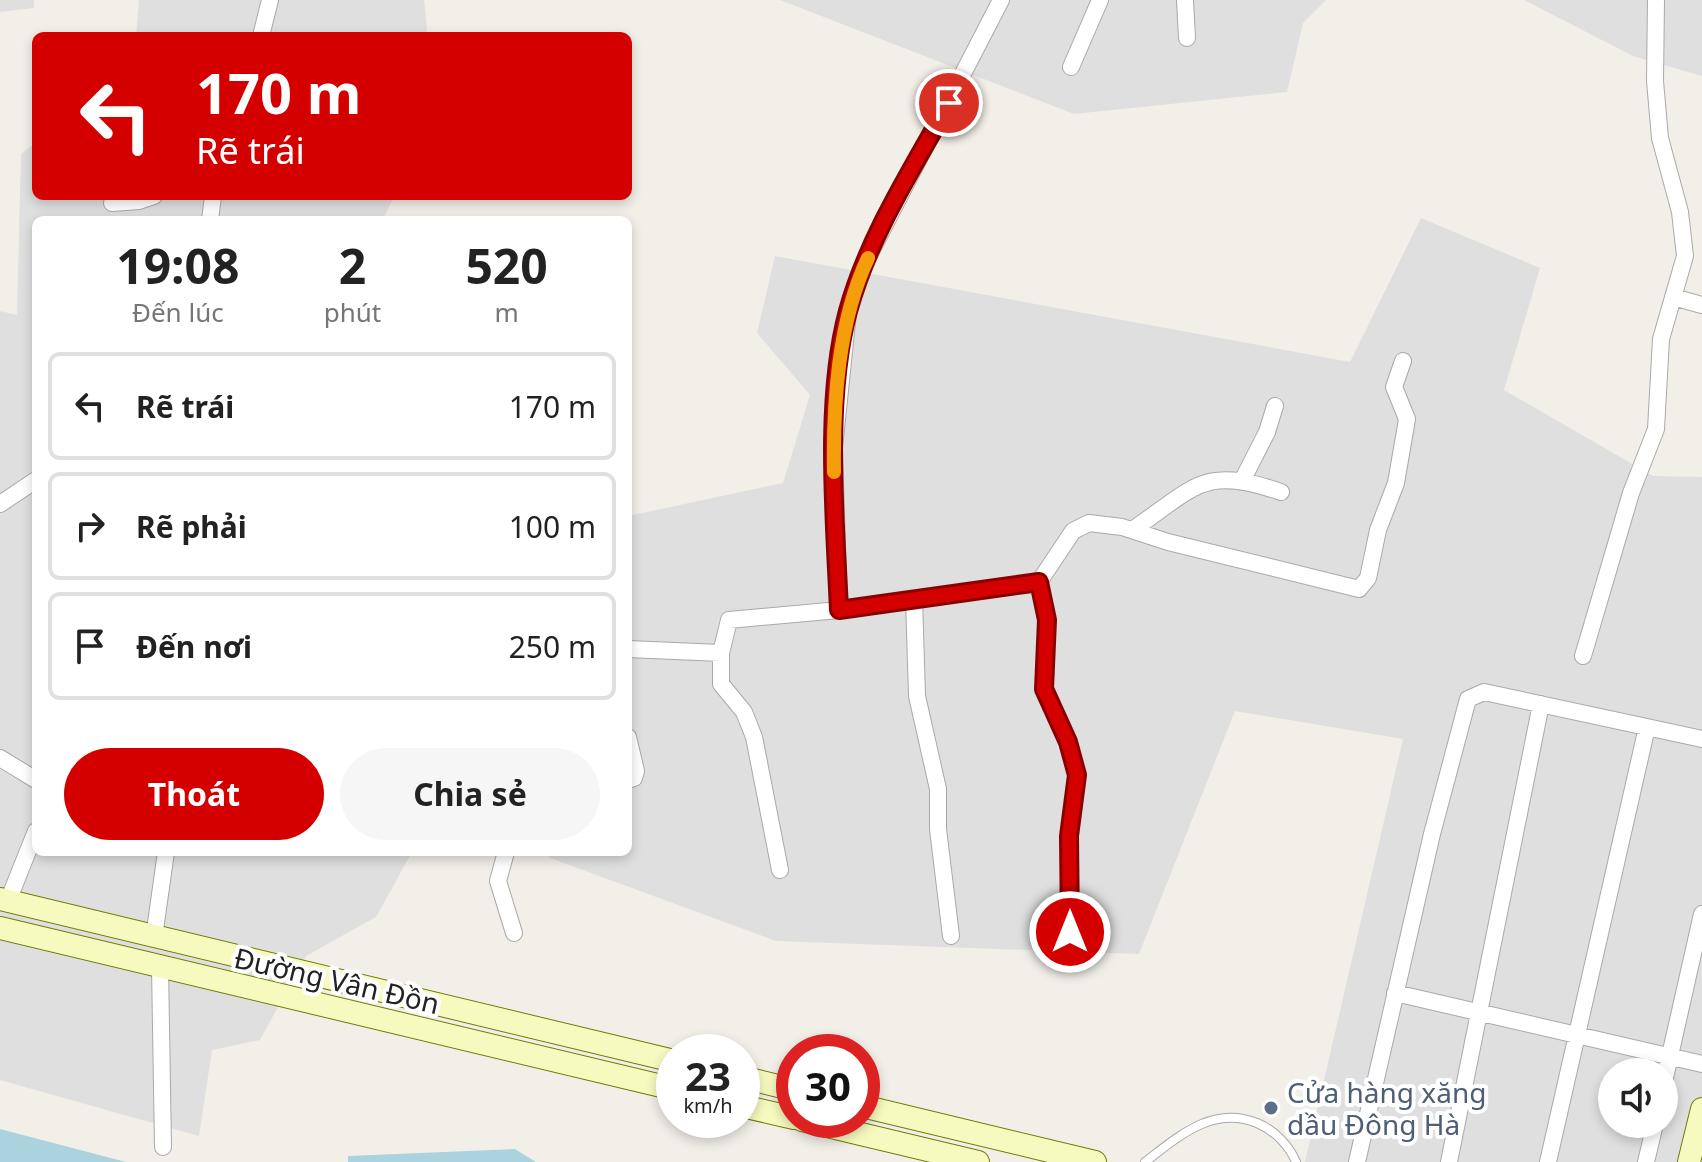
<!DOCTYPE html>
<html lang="vi">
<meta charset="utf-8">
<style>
:root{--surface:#fff;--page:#f6f6f6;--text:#222;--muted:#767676;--line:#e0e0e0;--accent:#d40000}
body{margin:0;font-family:"Noto Sans",sans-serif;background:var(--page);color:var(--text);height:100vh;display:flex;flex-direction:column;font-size:30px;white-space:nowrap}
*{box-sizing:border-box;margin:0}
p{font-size:26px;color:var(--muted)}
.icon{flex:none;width:44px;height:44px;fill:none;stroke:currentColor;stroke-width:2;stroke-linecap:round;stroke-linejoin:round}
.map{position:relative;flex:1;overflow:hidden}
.sheet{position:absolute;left:32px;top:216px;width:600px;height:640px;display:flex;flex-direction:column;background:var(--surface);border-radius:12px;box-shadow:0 4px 12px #0003}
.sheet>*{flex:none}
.banner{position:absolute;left:32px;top:32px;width:600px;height:168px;border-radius:12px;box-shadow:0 4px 12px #0003;background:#d40000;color:#fff;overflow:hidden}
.buttons{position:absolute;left:1598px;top:1058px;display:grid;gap:16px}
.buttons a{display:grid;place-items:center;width:80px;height:80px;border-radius:50%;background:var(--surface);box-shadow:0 4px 12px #0003;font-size:40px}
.speed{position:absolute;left:656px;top:1034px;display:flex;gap:16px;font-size:40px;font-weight:700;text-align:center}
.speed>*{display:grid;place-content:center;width:104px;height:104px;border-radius:50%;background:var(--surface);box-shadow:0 4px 12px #0003;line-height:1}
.speed small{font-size:20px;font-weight:400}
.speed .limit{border:12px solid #d22;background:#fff;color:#111}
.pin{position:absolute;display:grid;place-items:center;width:68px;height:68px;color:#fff;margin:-34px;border:4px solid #fff;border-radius:50%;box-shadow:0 2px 8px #0007}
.me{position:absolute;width:88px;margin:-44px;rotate:0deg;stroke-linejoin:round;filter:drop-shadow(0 0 6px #0008)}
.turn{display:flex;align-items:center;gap:28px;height:168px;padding:0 32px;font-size:36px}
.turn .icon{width:104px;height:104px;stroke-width:2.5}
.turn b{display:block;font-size:56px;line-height:68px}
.eta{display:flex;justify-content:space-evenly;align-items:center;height:136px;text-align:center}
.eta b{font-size:48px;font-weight:700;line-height:56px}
.primary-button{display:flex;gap:16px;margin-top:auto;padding:16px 32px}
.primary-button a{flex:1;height:92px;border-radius:48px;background:var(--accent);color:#fff;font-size:32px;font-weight:700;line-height:92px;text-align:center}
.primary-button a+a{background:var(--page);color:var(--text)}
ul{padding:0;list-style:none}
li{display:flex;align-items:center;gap:24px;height:108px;margin:0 16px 12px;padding:0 16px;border:4px solid var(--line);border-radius:12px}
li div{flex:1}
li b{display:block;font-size:30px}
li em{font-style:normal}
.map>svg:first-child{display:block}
</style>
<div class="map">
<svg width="1702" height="1162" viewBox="0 0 1702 1162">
<rect width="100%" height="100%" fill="#f2efe9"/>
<!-- residential -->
<path fill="#e0dfdf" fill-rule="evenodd" d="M0,0h34v8l-34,4z
M139,0h285l3,28 -1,8h-290z
M780,0h546l-23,23 -16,69 -213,22z
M1524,0h178v76l-69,-20z
M36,142v54h358l-11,24h-347v632h376l-36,65 -70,39 -46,84 -48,10 -13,86 -199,-56v-769l17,4 4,-161z
M1421,218l119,50 -36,122 149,86 49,1v685h-397l98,-423 -168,-28 -96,243 -363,-13 -226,-83 -4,-6h82v-336l155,-33 27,-88 -53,-62 18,-77 575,106zM1612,1072h52v52h-52z"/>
<!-- water -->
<path fill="#aad3df" d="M0,1129l126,33h-126z
M515,1149l21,13h-188v-6z"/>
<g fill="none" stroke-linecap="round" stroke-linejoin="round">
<defs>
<path id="lane" d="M1145,1162c34,-26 68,-57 112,-39 17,7 32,22 39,39"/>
<path id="street" d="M1185,0l2,38
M261,36l9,-36
M1071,67l29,-67
M112,203l27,-2 15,-5
M210,220l3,-24
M1673,297l29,8
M1243,479l24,-47 8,-26
M0,504l36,-24
M1132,530c64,-43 70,-65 149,-38
M1039,582l8,38 -3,69 24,53 9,33 -8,61 1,96
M914,599l3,97 21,93v40l13,107
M839,610l-5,-162 14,-135 17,-50 136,-263
M628,649l93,4
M1583,656l48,-163 25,-64 5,-90 24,-83 -5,-44 -20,-74 -5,-57 1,-81
M628,737l8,34 -2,7 -6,2
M0,758l36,22
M506,852l-8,29 16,52
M780,870l-26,-133 -10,-25 -23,-28v-31l8,-33 110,-10 200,-28 34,-51 16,-8 33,4 46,15 191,47 9,-11 10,-48 18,-47 9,-52 2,-12 -13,-32 9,-26
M8,901l28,-70
M154,937l12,-85
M160,966l3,181
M1395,993l307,71
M1664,1082l38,-168
M1357,1162l75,-328 36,-135 16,-7 218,47
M1449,1162l92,-458
M1548,1162l99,-435
M1646,1162l9,-38"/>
<path id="secondary" d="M0,899l674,162
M0,928l674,161
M742,1077l52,13
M742,1106l52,12
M862,1106l233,56
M802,1120l176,42
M1689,1162l13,-53"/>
</defs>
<!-- lane casing -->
<use href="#lane" stroke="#a9a9a9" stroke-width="10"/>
<!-- street casing -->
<use href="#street" stroke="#a9a9a9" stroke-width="18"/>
<!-- secondary casing -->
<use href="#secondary" stroke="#707d05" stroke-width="24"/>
<!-- lane -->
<use href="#lane" stroke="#fff" stroke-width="8"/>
<!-- street -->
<use href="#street" stroke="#fff" stroke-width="16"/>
<!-- secondary -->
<use href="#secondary" stroke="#f7fabf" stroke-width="22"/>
</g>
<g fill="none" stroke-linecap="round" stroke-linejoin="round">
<defs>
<path id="route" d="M949,103c-37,66 -81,135 -101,208 -24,89 -13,207 -9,299l200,-28 8,38 -3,69 24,53 9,33 -8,61 1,96"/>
</defs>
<!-- route casing -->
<use href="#route" stroke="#8a0000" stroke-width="20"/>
<!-- route -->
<use href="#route" stroke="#d40000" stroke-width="14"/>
<!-- slow -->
<path stroke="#f59e0b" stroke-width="14" d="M834,472c-1,-70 4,-150 34,-214"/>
</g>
<!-- markers -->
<circle fill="#5c6f8a" stroke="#fff" stroke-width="3" cx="1271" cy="1108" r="8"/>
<g text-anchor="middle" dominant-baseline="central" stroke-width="8" stroke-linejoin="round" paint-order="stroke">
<!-- street labels -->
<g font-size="28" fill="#222" stroke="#fff">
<text transform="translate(337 980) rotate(13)">Đường Vân Đồn</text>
</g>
<!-- service labels -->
<g font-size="28" fill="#4e5e75" stroke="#fff" text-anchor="start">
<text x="1287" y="1092">Cửa hàng xăng<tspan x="1287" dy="32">dầu Đông Hà</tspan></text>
</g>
</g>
</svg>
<div class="buttons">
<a><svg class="icon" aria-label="sound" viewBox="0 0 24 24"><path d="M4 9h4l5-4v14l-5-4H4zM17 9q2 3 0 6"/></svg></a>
</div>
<div class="speed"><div>23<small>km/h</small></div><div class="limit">30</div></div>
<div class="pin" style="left:949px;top:103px;background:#d93025"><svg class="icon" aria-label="arrive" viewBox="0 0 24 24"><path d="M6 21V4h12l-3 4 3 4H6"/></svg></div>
<svg class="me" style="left:1070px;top:932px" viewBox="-20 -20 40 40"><circle r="17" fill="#d40000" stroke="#fff" stroke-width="3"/><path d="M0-11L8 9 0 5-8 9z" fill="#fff"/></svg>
<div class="banner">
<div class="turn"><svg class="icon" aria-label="left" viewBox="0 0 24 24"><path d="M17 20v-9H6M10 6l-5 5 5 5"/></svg><div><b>170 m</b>Rẽ trái</div></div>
</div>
<section class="sheet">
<div class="eta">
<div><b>19:08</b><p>Đến lúc</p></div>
<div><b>2</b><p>phút</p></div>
<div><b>520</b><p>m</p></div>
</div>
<ul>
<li><svg class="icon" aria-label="left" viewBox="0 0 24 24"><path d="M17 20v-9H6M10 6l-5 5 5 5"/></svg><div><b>Rẽ trái</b></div><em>170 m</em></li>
<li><svg class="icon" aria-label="right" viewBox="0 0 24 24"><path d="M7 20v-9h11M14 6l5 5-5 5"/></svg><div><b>Rẽ phải</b></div><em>100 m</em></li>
<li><svg class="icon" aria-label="arrive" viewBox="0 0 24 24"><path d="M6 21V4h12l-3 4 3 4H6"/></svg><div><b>Đến nơi</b></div><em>250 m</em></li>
</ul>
<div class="primary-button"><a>Thoát</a><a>Chia sẻ</a></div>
</section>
</div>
